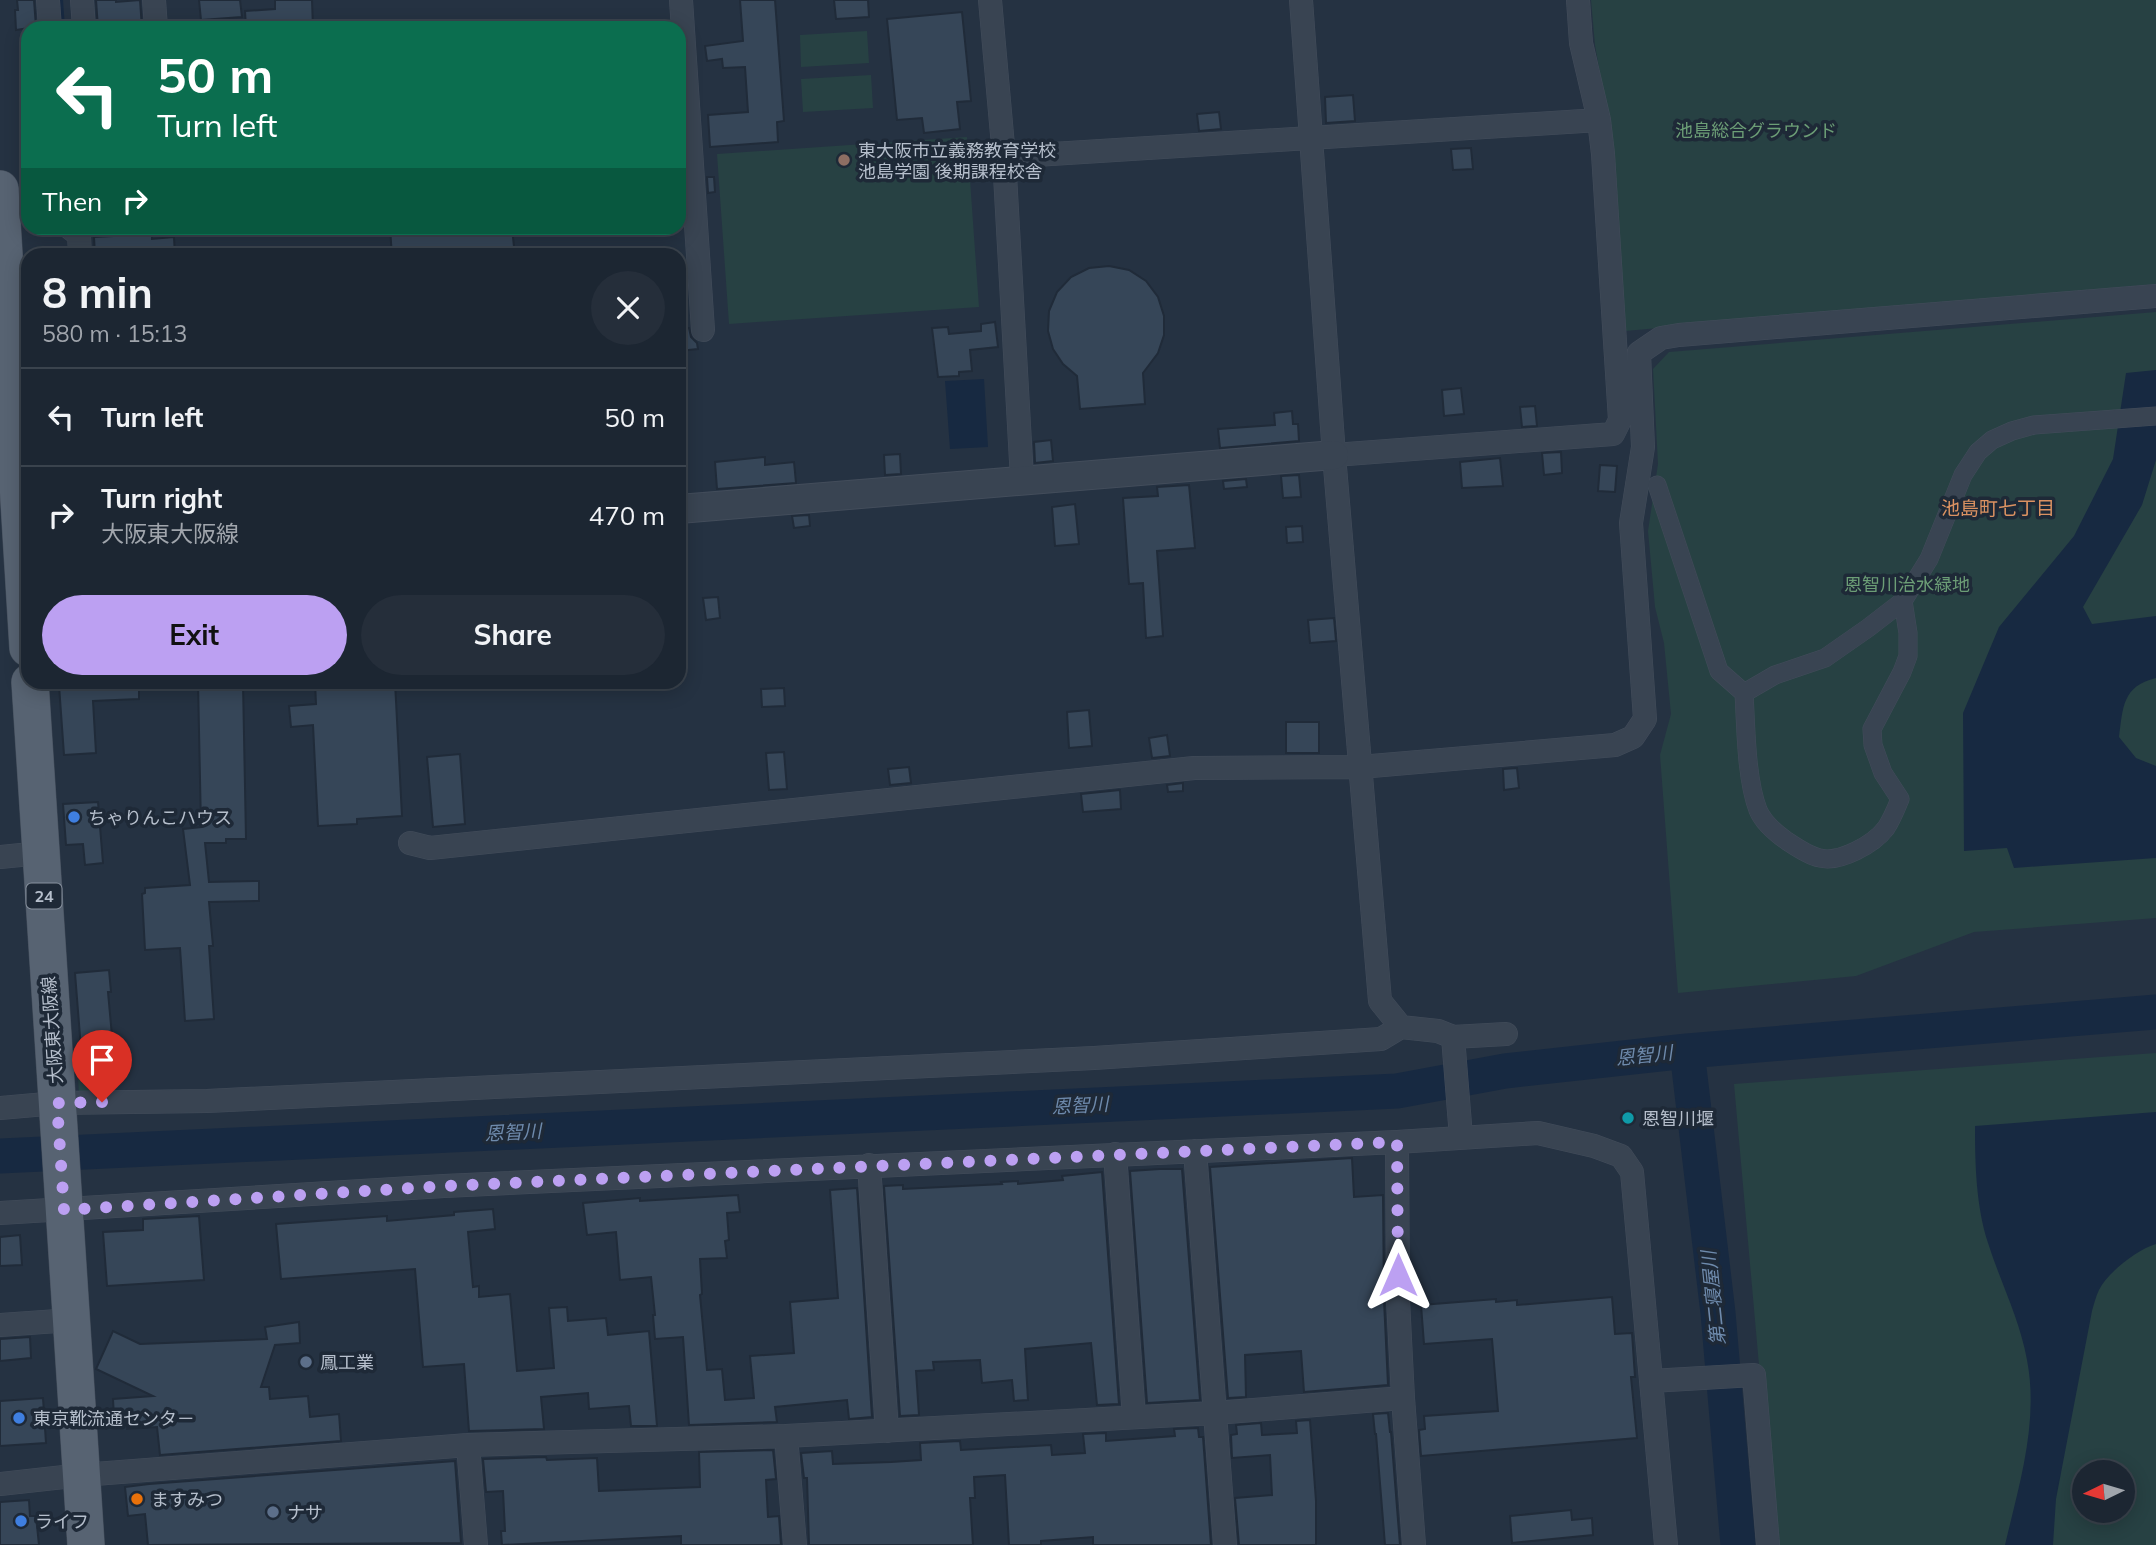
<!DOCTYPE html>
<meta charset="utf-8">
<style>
:root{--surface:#1c2632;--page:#252e3a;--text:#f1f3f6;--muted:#a0a5ac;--line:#3a434d;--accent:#bca0f2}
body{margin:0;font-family:Mulish,"Noto Sans JP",sans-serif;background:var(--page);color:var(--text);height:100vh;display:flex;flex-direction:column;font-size:26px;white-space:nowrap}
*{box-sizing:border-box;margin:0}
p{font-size:23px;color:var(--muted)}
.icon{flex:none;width:38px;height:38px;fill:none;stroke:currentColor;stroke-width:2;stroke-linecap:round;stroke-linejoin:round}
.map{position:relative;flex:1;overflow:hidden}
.details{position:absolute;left:21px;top:248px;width:665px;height:441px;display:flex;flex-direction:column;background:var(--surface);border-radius:21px;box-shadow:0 4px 18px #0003,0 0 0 2px var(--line)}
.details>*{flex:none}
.hud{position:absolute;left:21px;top:21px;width:665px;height:214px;border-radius:21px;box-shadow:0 4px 18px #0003,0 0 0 2px var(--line);background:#0b6e4f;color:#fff;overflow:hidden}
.needle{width:46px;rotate:265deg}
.tools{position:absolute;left:2072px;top:1460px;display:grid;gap:14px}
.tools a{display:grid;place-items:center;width:63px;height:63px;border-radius:50%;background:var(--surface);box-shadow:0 4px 18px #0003,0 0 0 2px var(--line);font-size:35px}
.pin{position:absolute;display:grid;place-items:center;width:60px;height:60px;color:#fff;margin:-72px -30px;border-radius:50% 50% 50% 0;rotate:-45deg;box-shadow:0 0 7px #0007}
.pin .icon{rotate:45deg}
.me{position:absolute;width:77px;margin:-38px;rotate:0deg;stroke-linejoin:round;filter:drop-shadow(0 0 5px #0008)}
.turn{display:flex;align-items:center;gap:24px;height:147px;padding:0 21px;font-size:32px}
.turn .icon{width:91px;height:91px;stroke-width:2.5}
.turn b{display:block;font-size:49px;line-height:60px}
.then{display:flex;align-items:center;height:66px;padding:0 21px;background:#0003;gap:14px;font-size:26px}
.round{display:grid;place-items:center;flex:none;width:74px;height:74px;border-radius:37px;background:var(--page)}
.overview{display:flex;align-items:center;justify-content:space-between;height:119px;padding:0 21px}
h1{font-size:42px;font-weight:700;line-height:52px}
.button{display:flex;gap:14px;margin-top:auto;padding:14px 21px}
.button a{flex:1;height:80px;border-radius:42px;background:var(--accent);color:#111;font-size:28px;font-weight:700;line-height:80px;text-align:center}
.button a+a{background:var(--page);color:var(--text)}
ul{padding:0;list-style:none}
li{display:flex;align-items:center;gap:21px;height:98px;padding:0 21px;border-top:2px solid var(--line)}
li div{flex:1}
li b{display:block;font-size:26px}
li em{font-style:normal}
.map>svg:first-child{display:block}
</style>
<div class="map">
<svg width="2156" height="1545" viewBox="0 0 2156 1545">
<rect width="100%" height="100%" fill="#253242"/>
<!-- green -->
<path fill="#274143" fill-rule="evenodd" d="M1591,0h565v284l-531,47 -15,-201 -15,-85z
M867,31l2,32 -68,4 -1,-32z
M871,75l2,33 -70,4 -2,-33z
M967,137l12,170 -250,17 -12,-170z
M2156,312v606l-182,14 -118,44 -178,17 -18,-238 11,-41 -7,-71 -9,-36 -7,-76 10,-67 -5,-95 16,-17z
M113,1051l1,45 -35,1 -2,-43z
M2156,1053v492h-381l-41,-461zM2084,1472h39v38h-39z"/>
<!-- water -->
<path fill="#172941" d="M2156,370v90l-14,45 -59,102 9,17 64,-8v62c-34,8 -33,30 -37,59l17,21 20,8v92l-142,10 -7,-20 -43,3 -1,-138 36,-86 75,-91 39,-77 13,-86z
M984,379l4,68 -38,2 -5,-68z
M2156,1112v132c-18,5 -48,28 -57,46 -3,6 -5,14 -7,21l-36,188 -3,46h-48c14,-60 34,-123 22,-185 -7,-40 -27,-79 -39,-117 -12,-37 -13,-79 -13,-117z"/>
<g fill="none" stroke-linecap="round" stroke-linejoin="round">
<!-- stream -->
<path stroke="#172941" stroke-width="6" d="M60,0l2,28"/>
<!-- river -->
<path stroke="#172941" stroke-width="35" d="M1687,1051l31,262 20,232
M0,1156l1397,-65 108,-20 182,-20 469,-39"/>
</g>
<!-- building -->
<path fill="#364658" stroke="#202b39" stroke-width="2" d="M17,0h17l2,27 -20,3 -1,-20h3z
M96,0h20v2l24,-2 2,28h-44z
M199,0h41l2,17 -41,3z
M275,0h37l1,28h-67l-1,-17 30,-2z
M740,0h35l9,121 -7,1 1,20 -68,5 -2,-32 40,-3 -3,-45 -22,1 -1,-9 -15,2 -2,-15 38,-5z
M834,0h34l1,17 -33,2z
M962,12l9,89 -14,1 3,27 -36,4 -2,-15 -25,2 -10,-101z
M1353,95l2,26 -29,2 -1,-26z
M1219,112l2,17 -22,2 -2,-17z
M1471,148l2,21 -20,1 -2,-21z
M707,177h7l1,15 -7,1z
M390,228h122l3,28h-123z
M152,234v5l22,-2 1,19h-80l-1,-19z
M1109,266l20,4 17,11 12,16 6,19v19l-6,18 -15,20 2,31 -65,5 -3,-33 -14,-12 -10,-15 -5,-18 1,-20 8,-19 14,-15 18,-9z
M995,322l3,25 -28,3 2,21 -13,1v4l-21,1 -6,-49 16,-1 1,7 32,-3v-7z
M689,328l2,9 6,6 1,6 -19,2v-22z
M1461,388l3,26 -20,2 -2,-26z
M1535,406l2,20 -15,1 -2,-20z
M1292,411l1,13h5l1,17 -79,7 -2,-19 57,-4 -1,-12z
M1051,440l2,21 -18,2 -1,-21z
M1561,452l1,21 -18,2 -2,-22z
M900,454l1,20 -16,1 -1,-20z
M765,457v8l29,-3 2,21 -79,6 -2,-27z
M1500,458l3,28 -41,2 -2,-26z
M1600,465l17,1 -2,26 -17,-1z
M1299,475l2,22 -18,1 -2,-22z
M1246,479l1,8 -23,2 -1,-8z
M1189,485l6,63 -38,3 6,85 -17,2 -3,-55 -14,1 -6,-86 35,-2 -1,-9z
M1075,504l4,40 -24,2 -3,-39z
M809,515l1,11 -16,2 -2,-12z
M1302,526l1,16 -16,1 -1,-16z
M718,597l2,21 -14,2 -3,-22z
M1334,618l2,23 -26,2 -2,-23z
M64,682h75v17l-46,2 3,52 -32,2 -5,-70h5z
M198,682h16v3l29,-2 3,156h-20v4h-21l4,39 50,-1v20l-50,1 4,44h-4l5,73 -29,2 -5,-73 -35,2 -3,-56 3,-1v-5l45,-3 -7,-56 18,-2z
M315,682h80l7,134 -45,3v5l-39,2 -5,-101 -22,2 -2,-21 27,-2z
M784,688l1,18 -23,1 -1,-18z
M1089,710l3,36 -23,2 -2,-36z
M1286,722h33v31h-33z
M1167,735l3,21 -18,2 -3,-20z
M784,752l3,37 -18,1 -3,-37z
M460,754l5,70 -32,3 -6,-70z
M909,767l2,16 -21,2 -2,-16z
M1517,768l2,20 -15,2 -1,-21z
M1183,783v8l-15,1 -1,-7z
M1120,790l1,19 -38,3 -2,-18z
M98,802l5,61 -18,2 -2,-21 -17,1 -3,-41z
M109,970l2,22h-3l5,55 -32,2 -6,-76z
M1352,1158l2,39 29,-2 1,105 4,85 -84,7 -3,-41 -56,4 1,42 -18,1 -18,-231z
M1160,1169h22l18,231 -53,3 -17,-232z
M1102,1172l17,232 -22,1 -6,-62 -66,6 3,51 -14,1 -2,-21 -30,3 -2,-23 -47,2 1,8 -18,1 3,44 -19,1 -16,-230 19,-1v4l99,-5 -1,-2 17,-1v3l45,-4 -1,-4z
M857,1188l15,229 -23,2 -2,-19 -72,7 2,15 -88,3 -6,-88 -28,2 -2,-24h2l-4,-38 -31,3 -4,-48 -29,3 -4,-32 57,-5v3l98,-6 2,17 -13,1 2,27 -4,1 2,17 -27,1 2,35 -2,1 7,75 15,-1 3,31 29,-2 -4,-42 44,-3 -4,-51 48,-4 -8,-108z
M493,1209l2,20 -27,3 5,55 6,-1v11l31,-3 7,77 37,-3 -5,-60 18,-1 1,14 38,-3 2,17 41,-4 8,95h-26l-2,-20 -40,3 -1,-16 -47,4 3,32 -75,2 -5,-67 -41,3 -8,-98 -134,10 -5,-55 111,-8v5l67,-6v-3z
M199,1216l5,64 -97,6 -4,-54 40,-2v-11z
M20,1235l2,30 -22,1v-29z
M1612,1297l3,37 17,-1 3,44h-4l6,61 -216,18 -2,-26 6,-1 -1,-13 74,-5 -6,-72 -68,5 -3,-39 75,-6v3l21,-2v5z
M299,1322l1,21 -25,2 -14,42h8l1,12 38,-3 2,21 29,-3 2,27 -181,14 -3,-28 -30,2 -1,-12 -12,1 -1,-19 40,-3 -57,-27 17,-38 27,13 127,-5 -2,-12z
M30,1337l1,21 -31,3v-22z
M43,1398l3,45 -46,3v-45z
M1388,1413l2,19h1l9,113h-15l-9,-111h-1l-2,-20z
M1310,1420l6,81v44h-77l-4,-47 37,-3 -2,-40 -38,3 -1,-23 6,-1 -1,-9 25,-2 1,12 35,-2 -1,-12z
M1198,1428l1,9h4l8,108h-118v-8l-52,4v4h-32l-4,-70 -31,2 1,21h-5l3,47h-164l-2,-67h-3l-3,-25 31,-2 1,13 58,-2 30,-2 -1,-17 40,-2 1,9 90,-5 1,10 33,-2 -2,-19 23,-1v8l69,-5 -1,-7z
M773,1450l3,29 -10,1 2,37 11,-1 2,29h-100v-9l-179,9 -1,-14h4l-2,-40 -17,1 -3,-33 63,-2 1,3 50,-2 2,33 101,-4 -1,-35z
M455,1461l6,82 -313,2 -3,-31 -17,2 -3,-29 24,-3z
M29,1500l1,16h6l3,29h-39v-43z
M1571,1510l1,10 20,-2 1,17 -81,8 -2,-27z"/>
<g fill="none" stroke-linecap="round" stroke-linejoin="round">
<defs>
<path id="pedestrian" d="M1657,485l62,186 25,22c2,34 2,86 14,117 5,12 19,24 29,31 9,6 22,15 33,17 20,5 54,-14 66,-30 6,-9 10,-19 14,-29l-17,-26 -10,-28 -1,-16 30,-57 6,-16v-23l-5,-32
M1744,693l31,-18 50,-17 43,-30 35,-27 26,-42 34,-84 15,-23 14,-12 20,-9 22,-6 122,-9"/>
<path id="minor" d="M48,0l2,28
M82,0l2,28
M154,0l2,28
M681,0l22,330
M990,0l14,157 18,322
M1301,0l33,455 46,546 21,26
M1004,157l595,-37
M70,228l9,7 1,21
M1334,455l279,-21 7,-14 -17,-266 -4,-34 -18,-77 -3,-43
M410,843l20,5 764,-80 166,-1 255,-22 18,-8 12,-18 -14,-196 12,-76 -4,-94 22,-15 18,-3 477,-39
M0,857l41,-4
M1453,1037l8,100
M0,1108l57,-5 150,-2 887,-43 287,-19 20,-12 37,4 15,6 53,-3
M1397,1142l1,158 5,98 11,147
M1195,1151l30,394
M1115,1154l19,263
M869,1165l18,266
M0,1213l444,-27 953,-44 141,-9 56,13 27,10 11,16 34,373
M0,1325l72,-5
M1651,1381l103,-6 14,170
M786,1436l9,109
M468,1445l8,100
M0,1484l82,-9 386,-30 318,-9 429,-23 188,-15"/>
<path id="tertiary" d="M679,509l655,-54"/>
<path id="primary" d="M0,189l28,459
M30,682l56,863"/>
</defs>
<!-- pedestrian casing -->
<use href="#pedestrian" stroke="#434d5b" stroke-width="19"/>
<!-- minor casing -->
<use href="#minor" stroke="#434d5b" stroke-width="24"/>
<!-- tertiary casing -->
<use href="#tertiary" stroke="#434d5b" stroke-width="30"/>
<!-- primary casing -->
<use href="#primary" stroke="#434d5b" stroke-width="38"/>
<!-- pedestrian -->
<use href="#pedestrian" stroke="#394452" stroke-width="18"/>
<!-- minor -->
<use href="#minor" stroke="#394452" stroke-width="23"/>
<!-- tertiary -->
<use href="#tertiary" stroke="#394452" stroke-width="28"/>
<!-- primary -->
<use href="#primary" stroke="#576372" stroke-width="37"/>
</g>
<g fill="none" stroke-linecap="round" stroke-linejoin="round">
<!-- route -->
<path stroke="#bca0f2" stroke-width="12" stroke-dasharray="0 21.6" d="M102,1102l-45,1 7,107 380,-24 953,-44 1,133"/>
</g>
<!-- markers -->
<circle fill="#8d6e63" stroke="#1e2937" stroke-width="2.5" cx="844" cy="160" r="7"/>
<g fill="#3f7fe0" stroke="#1e2937" stroke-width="2.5">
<circle cx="74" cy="817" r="7"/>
<circle cx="19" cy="1418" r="7"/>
<circle cx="21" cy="1521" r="7"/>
</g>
<circle fill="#0f9aa8" stroke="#1e2937" stroke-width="2.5" cx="1628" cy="1118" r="7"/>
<g fill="#5c6f8a" stroke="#1e2937" stroke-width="2.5">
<circle cx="306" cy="1362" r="7"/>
<circle cx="273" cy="1512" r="7"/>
</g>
<circle fill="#e8710a" stroke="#1e2937" stroke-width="2.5" cx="137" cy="1499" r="7"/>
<g text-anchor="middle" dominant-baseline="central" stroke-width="7" stroke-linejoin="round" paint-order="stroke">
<!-- shield labels -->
<rect fill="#1e2937" stroke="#88929f" stroke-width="2" x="26.5" y="883.5" width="35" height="25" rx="5"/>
<g font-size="16" font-weight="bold" fill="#b6bfcc">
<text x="44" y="896">24</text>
</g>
<!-- park labels -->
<g font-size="18" fill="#6c9e76" stroke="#1e2937">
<text x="1756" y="130">池島総合グラウンド</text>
<text x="1907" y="584">恩智川治水緑地</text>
</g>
<!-- poi labels -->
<g font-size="18" fill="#b6bfcc" stroke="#1e2937" text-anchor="start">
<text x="858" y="150">東大阪市立義務教育学校<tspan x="858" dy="21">池島学園 後期課程校舎</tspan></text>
<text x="88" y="817">ちゃりんこハウス</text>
<text x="1642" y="1118">恩智川堰</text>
<text x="320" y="1362">鳳工業</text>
<text x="33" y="1418">東京靴流通センタ－</text>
<text x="151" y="1499">ますみつ</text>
<text x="287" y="1512">ナサ</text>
<text x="35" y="1521">ライフ</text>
</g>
<!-- street labels -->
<g font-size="18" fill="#b6bfcc" stroke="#1e2937">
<text transform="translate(52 1030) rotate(-94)">大阪東大阪線</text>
</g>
<!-- neighbourhood labels -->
<g font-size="19" fill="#db9262" stroke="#1e2937">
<text x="1998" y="508">池島町七丁目</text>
</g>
<!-- water labels -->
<g font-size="19" font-style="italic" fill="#6e8aac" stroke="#1e2937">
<text transform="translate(1644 1055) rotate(-6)">恩智川</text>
<text transform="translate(1080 1105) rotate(-3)">恩智川</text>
<text transform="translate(513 1132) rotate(-3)">恩智川</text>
<text transform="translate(1713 1298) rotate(-96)">第二寝屋川</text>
</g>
</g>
</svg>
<div class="tools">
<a><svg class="needle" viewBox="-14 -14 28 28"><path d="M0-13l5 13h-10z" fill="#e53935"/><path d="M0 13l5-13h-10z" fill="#a0a5ac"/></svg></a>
</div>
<div class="pin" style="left:102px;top:1102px;background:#d93025"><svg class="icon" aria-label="arrive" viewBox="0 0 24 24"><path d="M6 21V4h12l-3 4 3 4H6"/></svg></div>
<svg class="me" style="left:1398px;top:1275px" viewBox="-20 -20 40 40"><path d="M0-17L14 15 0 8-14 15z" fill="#bca0f2" stroke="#fff" stroke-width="4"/></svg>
<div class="hud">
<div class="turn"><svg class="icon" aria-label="left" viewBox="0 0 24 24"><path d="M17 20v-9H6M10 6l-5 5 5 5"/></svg><div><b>50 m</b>Turn left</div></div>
<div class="then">Then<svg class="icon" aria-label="right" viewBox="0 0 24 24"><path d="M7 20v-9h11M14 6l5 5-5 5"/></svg></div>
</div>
<section class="details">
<div class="overview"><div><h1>8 min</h1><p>580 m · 15:13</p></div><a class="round"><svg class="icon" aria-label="close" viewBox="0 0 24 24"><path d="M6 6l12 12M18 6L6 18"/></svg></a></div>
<ul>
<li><svg class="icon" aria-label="left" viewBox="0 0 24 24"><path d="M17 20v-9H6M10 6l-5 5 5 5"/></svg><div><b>Turn left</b></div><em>50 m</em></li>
<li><svg class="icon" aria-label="right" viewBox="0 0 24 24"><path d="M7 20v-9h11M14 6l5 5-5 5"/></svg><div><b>Turn right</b><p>大阪東大阪線</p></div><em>470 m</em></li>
</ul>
<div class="button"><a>Exit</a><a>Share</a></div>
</section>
</div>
